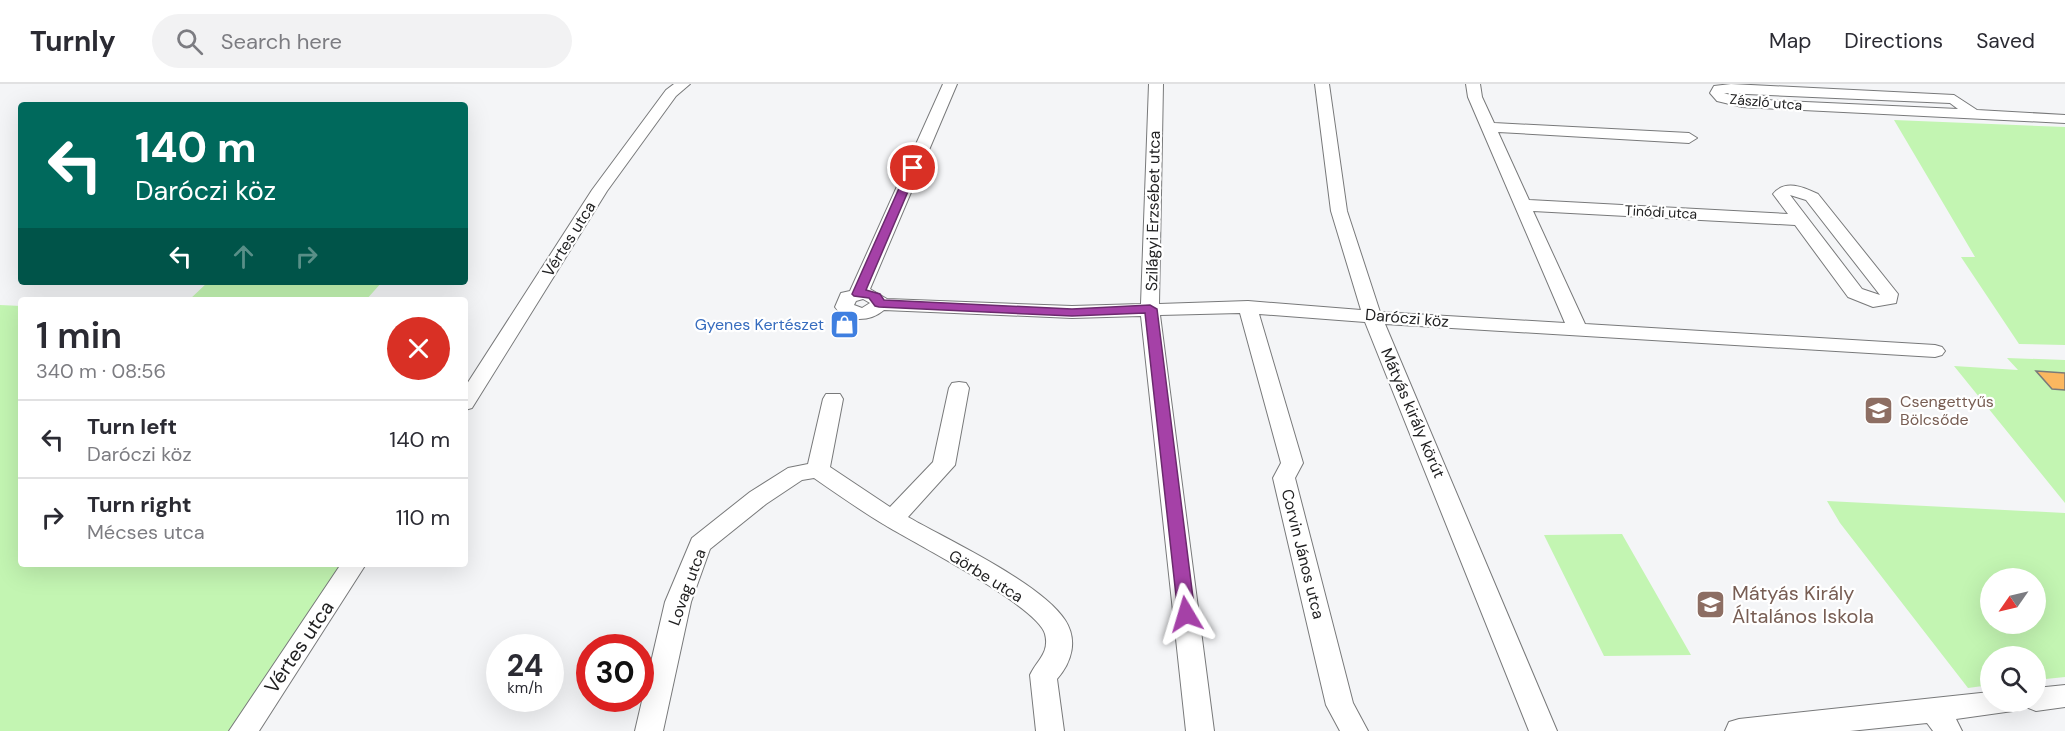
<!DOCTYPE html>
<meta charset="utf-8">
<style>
:root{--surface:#fff;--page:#f2f2f3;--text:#2b2b33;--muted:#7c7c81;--line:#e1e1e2}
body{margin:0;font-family:"DM Sans",sans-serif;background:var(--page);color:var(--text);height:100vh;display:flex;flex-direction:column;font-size:22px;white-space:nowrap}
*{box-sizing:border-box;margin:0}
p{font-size:20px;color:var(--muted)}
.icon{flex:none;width:33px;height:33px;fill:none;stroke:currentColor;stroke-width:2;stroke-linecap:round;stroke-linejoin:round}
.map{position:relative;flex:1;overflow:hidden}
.details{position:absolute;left:18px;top:213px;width:450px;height:270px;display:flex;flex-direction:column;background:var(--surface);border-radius:6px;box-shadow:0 6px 24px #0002}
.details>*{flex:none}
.hud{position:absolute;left:18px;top:18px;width:450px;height:183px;border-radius:6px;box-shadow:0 6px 24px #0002;background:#00695c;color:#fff;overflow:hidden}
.needle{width:39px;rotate:236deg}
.fabs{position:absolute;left:1980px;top:484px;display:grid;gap:12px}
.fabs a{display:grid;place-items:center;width:66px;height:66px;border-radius:50%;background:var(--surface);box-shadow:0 6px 24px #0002;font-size:30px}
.speed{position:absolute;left:486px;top:550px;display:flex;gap:12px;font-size:30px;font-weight:700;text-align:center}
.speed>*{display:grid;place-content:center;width:78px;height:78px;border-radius:50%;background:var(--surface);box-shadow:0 6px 24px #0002;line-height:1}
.speed small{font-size:15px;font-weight:400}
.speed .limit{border:9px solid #d22;background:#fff;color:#111}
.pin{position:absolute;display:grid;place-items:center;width:51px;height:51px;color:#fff;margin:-26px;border:3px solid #fff;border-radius:50%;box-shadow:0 2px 6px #0007}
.me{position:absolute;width:66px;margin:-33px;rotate:353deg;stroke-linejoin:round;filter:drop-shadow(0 0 4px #0008)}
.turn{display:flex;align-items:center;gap:21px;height:126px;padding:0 18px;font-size:27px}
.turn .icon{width:78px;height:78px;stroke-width:2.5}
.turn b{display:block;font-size:42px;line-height:51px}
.lanes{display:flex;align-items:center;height:57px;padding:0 18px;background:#0003;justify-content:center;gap:30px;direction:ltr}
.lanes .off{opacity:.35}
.round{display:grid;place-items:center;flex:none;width:63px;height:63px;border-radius:32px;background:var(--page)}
.summary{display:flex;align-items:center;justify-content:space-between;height:102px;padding:0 18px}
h1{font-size:36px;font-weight:600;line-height:45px}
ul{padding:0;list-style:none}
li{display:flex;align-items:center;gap:18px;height:78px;padding:0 18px;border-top:2px solid var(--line)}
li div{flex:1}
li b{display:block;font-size:22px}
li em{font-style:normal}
header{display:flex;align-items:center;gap:36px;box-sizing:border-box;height:84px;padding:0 30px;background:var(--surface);border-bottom:2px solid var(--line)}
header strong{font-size:28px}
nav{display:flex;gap:33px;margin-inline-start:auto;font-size:21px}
.search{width:420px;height:54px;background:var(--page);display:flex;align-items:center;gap:15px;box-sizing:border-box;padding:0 21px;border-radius:33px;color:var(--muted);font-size:22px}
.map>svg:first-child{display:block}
</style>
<header>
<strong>Turnly</strong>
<div class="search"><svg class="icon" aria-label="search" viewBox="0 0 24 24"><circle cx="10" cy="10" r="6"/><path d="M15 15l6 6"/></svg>Search here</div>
<nav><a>Map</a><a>Directions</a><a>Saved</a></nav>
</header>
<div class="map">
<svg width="2065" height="647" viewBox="0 0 2065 647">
<rect width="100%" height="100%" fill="#f4f5f7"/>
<!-- green -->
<path fill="#c3f5b2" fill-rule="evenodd" d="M1894,36l171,7v218l-46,-1 -58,-87h14z
M208,198h174l-16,18h-177z
M0,221l21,1v258h325l-114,167h-232z
M2007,274l58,2v143l-111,-137 64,4z
M1827,417l238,12v164l-29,3v-23h-46v28l-22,3 -128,-165zM1990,495h46v45h-46z
M1622,450l69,121 -87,1 -60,-121z"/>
<!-- building -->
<path fill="#fbb760" stroke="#7b7a79" stroke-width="1.5" d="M2036,287l29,2v17l-13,-1z"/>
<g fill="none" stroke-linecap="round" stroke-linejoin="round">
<defs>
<path id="minor" d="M674,0h16l-14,12 -69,95 -135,217 -7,2v-23l127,-197 74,-100z
M943,0h14l-87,205 17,10 185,7 69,-2 8,-220h14l-4,220 89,-3 113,9 -30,-99 -16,-127h14l18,127 33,101 185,11 -97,-226 -2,-13h14l2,13 12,26 195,10 8,5 -8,5 -191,-11 31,68 259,14 -15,-20c12,-15 30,-7 45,0l80,100 -2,9 -23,4 -25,-10 -53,-72 -262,-14 52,113 350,21 7,2 3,4 -3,4 -7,2 -550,-33 172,407h-28l-164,-409 -106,-8 44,149 -8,15 58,225 15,28h-28l-14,-26 -53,-227 8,-15 -41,-150 -80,2 54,416h-28l-45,-415 -69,2 -188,-8c-14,12 -38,13 -49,-3l6,-14 9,-2zM1790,111l16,5 74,95 -18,-6zM863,215l7,4 -8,5 -8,-3 2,-4z
M1731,0l223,11 23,15 88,5v8l-323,-16 -25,-6 -7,-8 4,-7zM1724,9l226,10 8,6 -216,-10z
M959,298l7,1 3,5 -14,77 -47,52c40,23 133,66 157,103 13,20 7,42 -8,59l7,52h-28l-6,-56c7,-15 20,-22 15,-41 -7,-28 -133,-92 -162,-110 -23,-14 -46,-30 -69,-46l-12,2 -36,24 -56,45 -19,53 -28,129h-28l30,-129 27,-64 58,-46 38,-24 20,-4 15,-65 3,-5h14l3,5 -13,68 60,40 43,-45 16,-74 3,-5z
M341,480h25l-107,167h-30z
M2065,601v22l-29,4 -10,-4 -2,-5h12v-14z
M1990,608v10h34l-4,8 -64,9 6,12h-29l-6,-8 -77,8h-125l4,-9 10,-3z"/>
</defs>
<!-- minor casing -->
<use href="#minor" stroke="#78797a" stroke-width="2"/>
<!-- minor -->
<use href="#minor" fill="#fff" fill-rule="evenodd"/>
</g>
<!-- route -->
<path fill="#a541a7" stroke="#6b2a6d" stroke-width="1.5" d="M913,81l5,3 -52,122 14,4 4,6 188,9 78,-4 7,4 38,305 -3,4h-12l-2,-4 -33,-301 -73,3 -193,-9 -4,-1 -6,-8 -15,-2 -2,-2 56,-126z"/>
<!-- icons -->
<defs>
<symbol id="shop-square" viewBox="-11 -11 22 22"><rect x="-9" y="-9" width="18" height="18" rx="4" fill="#3f7fe0" stroke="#fff"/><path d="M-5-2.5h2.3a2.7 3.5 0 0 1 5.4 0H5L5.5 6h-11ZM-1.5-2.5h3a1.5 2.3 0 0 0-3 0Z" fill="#fff"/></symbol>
<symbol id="school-square" viewBox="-11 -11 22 22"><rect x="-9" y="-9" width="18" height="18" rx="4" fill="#8d6e63" stroke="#fff"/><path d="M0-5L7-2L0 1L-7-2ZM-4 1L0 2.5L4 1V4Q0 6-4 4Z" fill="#fff"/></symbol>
</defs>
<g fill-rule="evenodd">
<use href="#shop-square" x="828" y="224" width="33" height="33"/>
<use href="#school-square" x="1862" y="310" width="33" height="33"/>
<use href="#school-square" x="1694" y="504" width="33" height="33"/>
</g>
<g text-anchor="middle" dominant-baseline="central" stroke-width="4.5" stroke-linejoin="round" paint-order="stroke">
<!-- far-street labels -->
<g font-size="14" fill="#212122" stroke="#fff">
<text transform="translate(1766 18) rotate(5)">Zászló utca</text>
<text transform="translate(1661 128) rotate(3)">Tinódi utca</text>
</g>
<!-- street labels -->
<g font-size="16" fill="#212122" stroke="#fff">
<text transform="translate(1153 127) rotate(-89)">Szilágyi Erzsébet utca</text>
<text transform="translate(569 155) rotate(-58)">Vértes utca</text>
<text transform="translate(1407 234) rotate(5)">Daróczi köz</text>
<text transform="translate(1413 329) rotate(67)">Mátyás király körút</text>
<text transform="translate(1303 470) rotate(76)">Corvin János utca</text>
<text transform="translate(986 492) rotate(32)">Görbe utca</text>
<text transform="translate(687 503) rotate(-70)">Lovag utca</text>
</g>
<!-- shop labels -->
<g font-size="16" fill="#366cbe" stroke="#fff" text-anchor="end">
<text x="824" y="240">Gyenes Kertészet</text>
</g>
<!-- education labels -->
<g font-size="16" fill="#785e54" stroke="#fff" text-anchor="start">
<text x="1900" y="317">Csengettyűs<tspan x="1900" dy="18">Bölcsőde</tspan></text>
</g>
<!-- near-education labels -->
<g font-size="20" fill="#785e54" stroke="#fff" text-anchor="start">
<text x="1732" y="509">Mátyás Király<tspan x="1732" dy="23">Általános Iskola</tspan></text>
</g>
<!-- near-street labels -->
<g font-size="20" fill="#212122" stroke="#fff">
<text transform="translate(299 563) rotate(-56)">Vértes utca</text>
</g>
</g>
</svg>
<div class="fabs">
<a><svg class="needle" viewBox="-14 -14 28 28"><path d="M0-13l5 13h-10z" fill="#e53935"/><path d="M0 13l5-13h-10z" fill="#7c7c81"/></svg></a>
<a><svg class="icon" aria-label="search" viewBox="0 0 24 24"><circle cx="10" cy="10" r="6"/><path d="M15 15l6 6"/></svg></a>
</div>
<div class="speed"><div>24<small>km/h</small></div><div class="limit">30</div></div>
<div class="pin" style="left:913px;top:84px;background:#d93025"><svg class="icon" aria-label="arrive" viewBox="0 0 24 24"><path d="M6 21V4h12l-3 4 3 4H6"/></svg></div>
<svg class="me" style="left:1186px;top:530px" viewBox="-20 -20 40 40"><path d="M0-17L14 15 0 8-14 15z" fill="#a541a7" stroke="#fff" stroke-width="4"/></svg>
<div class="hud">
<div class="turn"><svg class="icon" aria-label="left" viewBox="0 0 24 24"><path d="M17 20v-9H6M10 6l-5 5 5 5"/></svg><div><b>140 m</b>Daróczi köz</div></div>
<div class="lanes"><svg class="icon" aria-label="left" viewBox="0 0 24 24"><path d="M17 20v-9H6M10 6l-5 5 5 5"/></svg><svg class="icon off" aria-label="ahead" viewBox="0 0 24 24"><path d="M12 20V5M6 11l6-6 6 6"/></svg><svg class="icon off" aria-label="right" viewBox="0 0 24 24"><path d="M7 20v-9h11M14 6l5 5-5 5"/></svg></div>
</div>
<section class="details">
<div class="summary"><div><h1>1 min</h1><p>340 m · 08:56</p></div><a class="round" style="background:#d93025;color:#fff"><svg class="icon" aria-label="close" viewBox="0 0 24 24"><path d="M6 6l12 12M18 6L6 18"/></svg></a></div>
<ul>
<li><svg class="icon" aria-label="left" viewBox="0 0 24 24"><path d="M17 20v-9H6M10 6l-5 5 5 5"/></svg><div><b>Turn left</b><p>Daróczi köz</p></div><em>140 m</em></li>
<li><svg class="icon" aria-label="right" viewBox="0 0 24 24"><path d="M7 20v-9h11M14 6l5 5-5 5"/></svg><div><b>Turn right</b><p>Mécses utca</p></div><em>110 m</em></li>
</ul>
</section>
</div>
